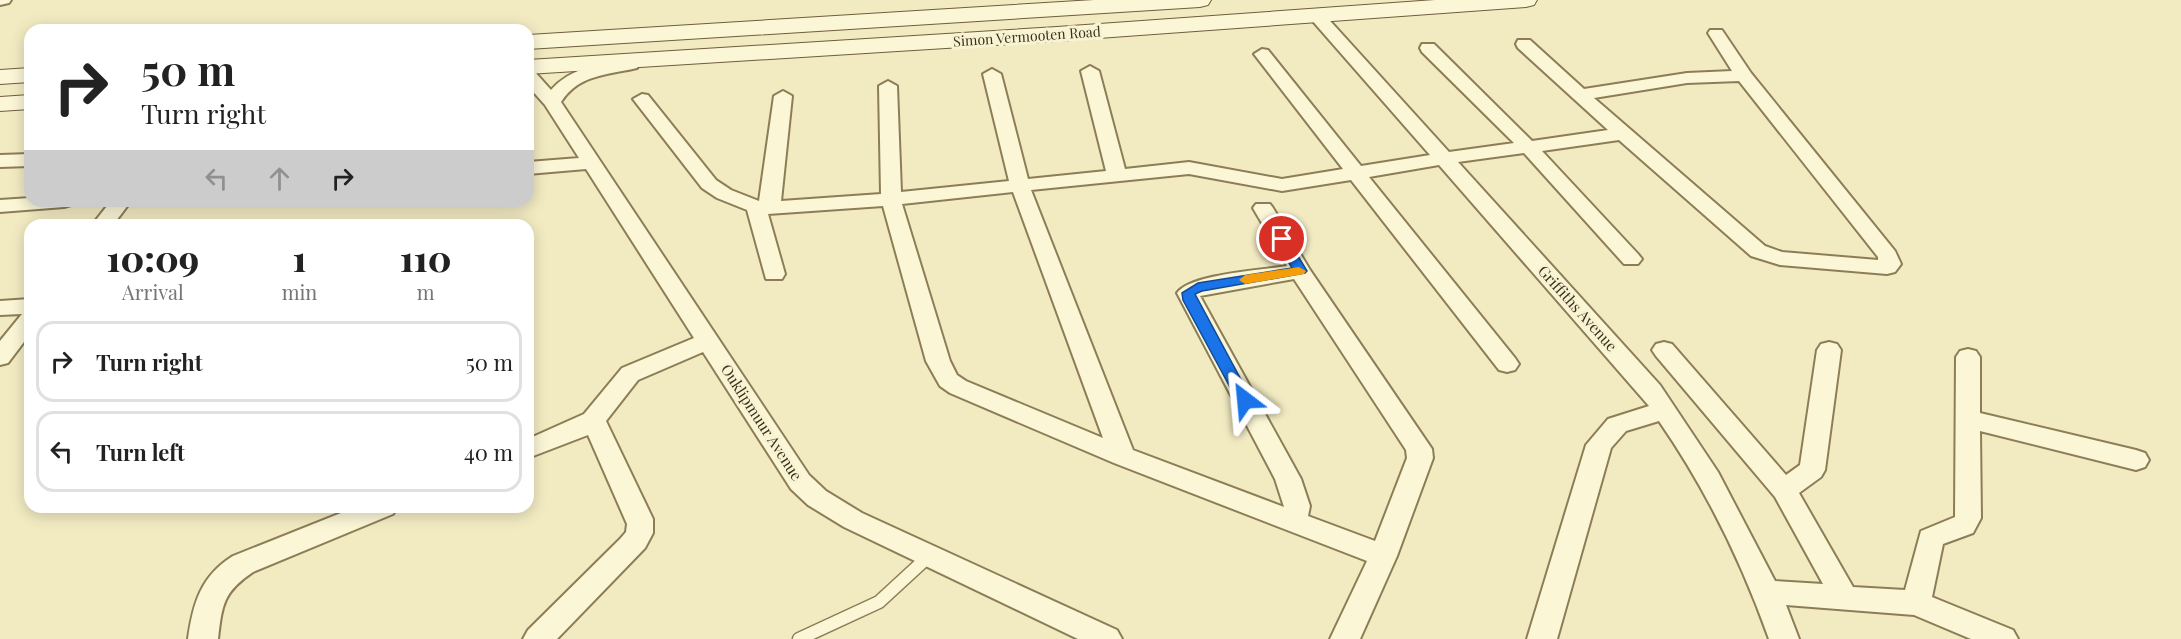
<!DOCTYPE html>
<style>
:root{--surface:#fff;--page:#f2f2f2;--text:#222;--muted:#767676;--line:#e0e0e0}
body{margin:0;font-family:"Playfair Display",serif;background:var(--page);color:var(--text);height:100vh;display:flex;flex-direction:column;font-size:22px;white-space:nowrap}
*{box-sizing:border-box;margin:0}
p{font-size:20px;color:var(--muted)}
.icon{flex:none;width:33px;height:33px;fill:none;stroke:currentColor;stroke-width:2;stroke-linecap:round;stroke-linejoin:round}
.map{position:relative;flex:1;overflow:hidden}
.drawer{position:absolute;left:24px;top:219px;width:510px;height:294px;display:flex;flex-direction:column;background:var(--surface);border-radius:18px;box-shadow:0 3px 15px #0003}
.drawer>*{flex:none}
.guide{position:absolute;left:24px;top:24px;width:510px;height:183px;border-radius:18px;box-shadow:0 3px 15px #0003;background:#fff;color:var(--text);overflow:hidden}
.pin{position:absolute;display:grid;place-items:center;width:51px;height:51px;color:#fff;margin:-26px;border:3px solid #fff;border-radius:50%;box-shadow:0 2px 6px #0007}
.me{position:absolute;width:66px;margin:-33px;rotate:331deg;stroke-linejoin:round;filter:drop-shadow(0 0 4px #0008)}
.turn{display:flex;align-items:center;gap:21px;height:126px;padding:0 18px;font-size:27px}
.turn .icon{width:78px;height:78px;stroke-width:2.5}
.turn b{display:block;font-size:42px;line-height:51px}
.lanes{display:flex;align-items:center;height:57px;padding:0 18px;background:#0003;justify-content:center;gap:30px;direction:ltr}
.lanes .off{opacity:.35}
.eta{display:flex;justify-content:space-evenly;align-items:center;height:102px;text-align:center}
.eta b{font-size:36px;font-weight:800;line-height:42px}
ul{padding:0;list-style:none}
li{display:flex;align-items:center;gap:18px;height:81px;margin:0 12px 9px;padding:0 6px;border:3px solid var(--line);border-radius:18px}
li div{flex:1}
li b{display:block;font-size:22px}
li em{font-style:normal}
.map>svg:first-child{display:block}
</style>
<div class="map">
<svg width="2181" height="639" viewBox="0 0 2181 639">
<rect width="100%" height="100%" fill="#f2ebc2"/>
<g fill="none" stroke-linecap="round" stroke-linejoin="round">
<defs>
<path id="service" d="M799,639l80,-37 50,-46"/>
<path id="minor" d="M0,0h11l-2,3 -9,2z
M1316,10l6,2 127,140 65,-9 -92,-91 -2,-4 2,-4h12l98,97 76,-11 -90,-82 -2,-4 2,-4h12l54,49 103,-16 45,-2 -24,-38 2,-3h12l29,43 144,178 6,13 -6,8 -8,2 -107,-9 -29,-9 -132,-116 -77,11 96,103 4,5 -4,5h-14l-100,-111 -66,9 202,223 58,87 57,109 48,3 -48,-87 -119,-141 -4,-6 4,-6 8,-2 8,2 114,131 14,-10 17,-115 4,-6 8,-2 8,2 4,6 -16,120 -4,7 -22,16 54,94 52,3 16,-59 34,-14 1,-160 4,-6 8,-2 8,2 4,6v56l156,37 9,3 4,7 -4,7 -9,3 -156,-39 1,87 -8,15 -30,11 -11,53 81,33 5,9h-47l-57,-24 -128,-10 13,34h-30c-27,-76 -63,-150 -110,-218l-33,10 -15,17 -54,191h-30l59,-194 22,-26 41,-13 -210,-241 -70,12 146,181 4,6 -4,6 -8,2 -8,-2 -148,-190 -69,11 -93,-17 -158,16 102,260 151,57 -9,-28 -98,-186c13,-19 86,-23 110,-27l-34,-58 3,-4h14l3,4 37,62 122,179 1,9 -36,98 -37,83h-30l37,-78 -253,-98 -164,-70 -10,-7 -14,-25 -43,-155 -115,8 17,60 -3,5h-16l-19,-69 -30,-12 -15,-10 -69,-89 9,-5 6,1 68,85 15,10 28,11 15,-105 9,-5 9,5 -11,105 100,-7 -2,-108 9,-5 9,5 4,106 108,-11 -26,-107 9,-5 9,5 27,105 78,-8 -25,-100 9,-5 9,5 26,98 64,-7 93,17 61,-10 -89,-115 8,-5 6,1 93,116 69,-11 -120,-137 -2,-3zM1739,81l139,176v3l-96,-8 -17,-6 -171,-148 93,-15zM1013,192l90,246 -137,-57 -9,-6 -7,-14 -48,-157zM1294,279l112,171 1,8 -32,83 -67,-25 2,-10 -9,-27 -101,-183z
M631,59l6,1 2,4 -2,4c-29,7 -58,6 -76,34l248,373 17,16 36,22 255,117 5,9h-44l-234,-112 -36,-22 -17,-16 -88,-137 -65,28 -32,41 47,98v14l-8,15 -88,91h-34l5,-9 92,-91 6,-7 1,-8 -39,-89 -60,23v-19l56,-25 38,-46 72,-30 -108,-169 -58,5v-12l51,-4 -34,-53 -17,-19v-16l6,1 17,19c20,-23 51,-27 80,-31z
M30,154v12l-30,1v-12z
M30,198v3h44l-3,4 -7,2 -64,5v-12z
M111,201h20l-18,24h-21z
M30,299v35l-22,29 -8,2v-24l22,-27 -22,1v-14z
M356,507h41l-4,7 -140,58c-30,20 -31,33 -35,67h-30c5,-36 13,-63 45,-83z"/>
<path id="secondary" d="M1094,0h117l-3,5 -8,2 -672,42v-14z
M1435,0h102l-3,5 -8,2 -469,34 -529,33v-14l529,-33z
M30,68v14l-30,2v-14z
M30,95v14l-30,2v-14z"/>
</defs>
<!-- service casing -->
<use href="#service" stroke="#8d7d57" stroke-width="15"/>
<!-- minor casing -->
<use href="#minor" stroke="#8d7d57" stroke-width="4"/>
<!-- secondary casing -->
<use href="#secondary" stroke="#6f5d3b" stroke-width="2"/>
<!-- service -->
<use href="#service" stroke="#fbf6d6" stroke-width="12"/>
<!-- minor -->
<use href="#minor" fill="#fbf6d6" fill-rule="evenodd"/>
<!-- secondary -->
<use href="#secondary" fill="#fbf6d6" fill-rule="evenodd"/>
</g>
<!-- route -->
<path fill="#1a73e8" stroke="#114b97" stroke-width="1.5" d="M1282,235l4,1 21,35 -2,2 -103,18 -7,3 57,106 -7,5 -8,-5 -54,-100 -1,-7 16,-10 94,-15 -17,-29z"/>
<!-- slow -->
<path fill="#f59e0b" d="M1299,267l7,4 -2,3 -59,10 -6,-4 6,-5z"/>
<g text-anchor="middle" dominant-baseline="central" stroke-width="6" stroke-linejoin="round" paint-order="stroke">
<!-- far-street labels -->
<g font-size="14" fill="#3c311d" stroke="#f8f3d2">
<text transform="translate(1027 36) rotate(-4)">Simon Vermooten Road</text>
</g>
<!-- street labels -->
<g font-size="15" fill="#3c311d" stroke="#f8f3d2">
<text transform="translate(1578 308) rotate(48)">Griffiths Avenue</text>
<text transform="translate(762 422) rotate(57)">Ouklipmuur Avenue</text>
</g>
</g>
</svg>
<div class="pin" style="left:1282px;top:239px;background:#d93025"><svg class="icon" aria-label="arrive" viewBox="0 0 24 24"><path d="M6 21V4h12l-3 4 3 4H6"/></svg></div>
<svg class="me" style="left:1245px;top:400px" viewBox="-20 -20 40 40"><path d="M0-17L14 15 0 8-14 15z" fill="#1a73e8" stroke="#fff" stroke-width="4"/></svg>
<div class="guide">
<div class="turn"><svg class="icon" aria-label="right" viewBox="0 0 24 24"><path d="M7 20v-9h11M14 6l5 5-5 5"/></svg><div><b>50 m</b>Turn right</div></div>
<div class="lanes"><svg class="icon off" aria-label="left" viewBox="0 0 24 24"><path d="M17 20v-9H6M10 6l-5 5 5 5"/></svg><svg class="icon off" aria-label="ahead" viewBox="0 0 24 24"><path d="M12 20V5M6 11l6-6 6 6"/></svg><svg class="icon" aria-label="right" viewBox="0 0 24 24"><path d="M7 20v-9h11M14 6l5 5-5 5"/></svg></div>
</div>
<section class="drawer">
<div class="eta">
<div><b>10:09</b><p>Arrival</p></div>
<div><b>1</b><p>min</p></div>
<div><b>110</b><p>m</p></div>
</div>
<ul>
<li><svg class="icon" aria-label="right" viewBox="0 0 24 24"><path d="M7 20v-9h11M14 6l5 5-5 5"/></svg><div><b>Turn right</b></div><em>50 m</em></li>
<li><svg class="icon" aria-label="left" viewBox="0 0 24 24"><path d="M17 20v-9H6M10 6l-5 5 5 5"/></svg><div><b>Turn left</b></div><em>40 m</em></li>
</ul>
</section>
</div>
